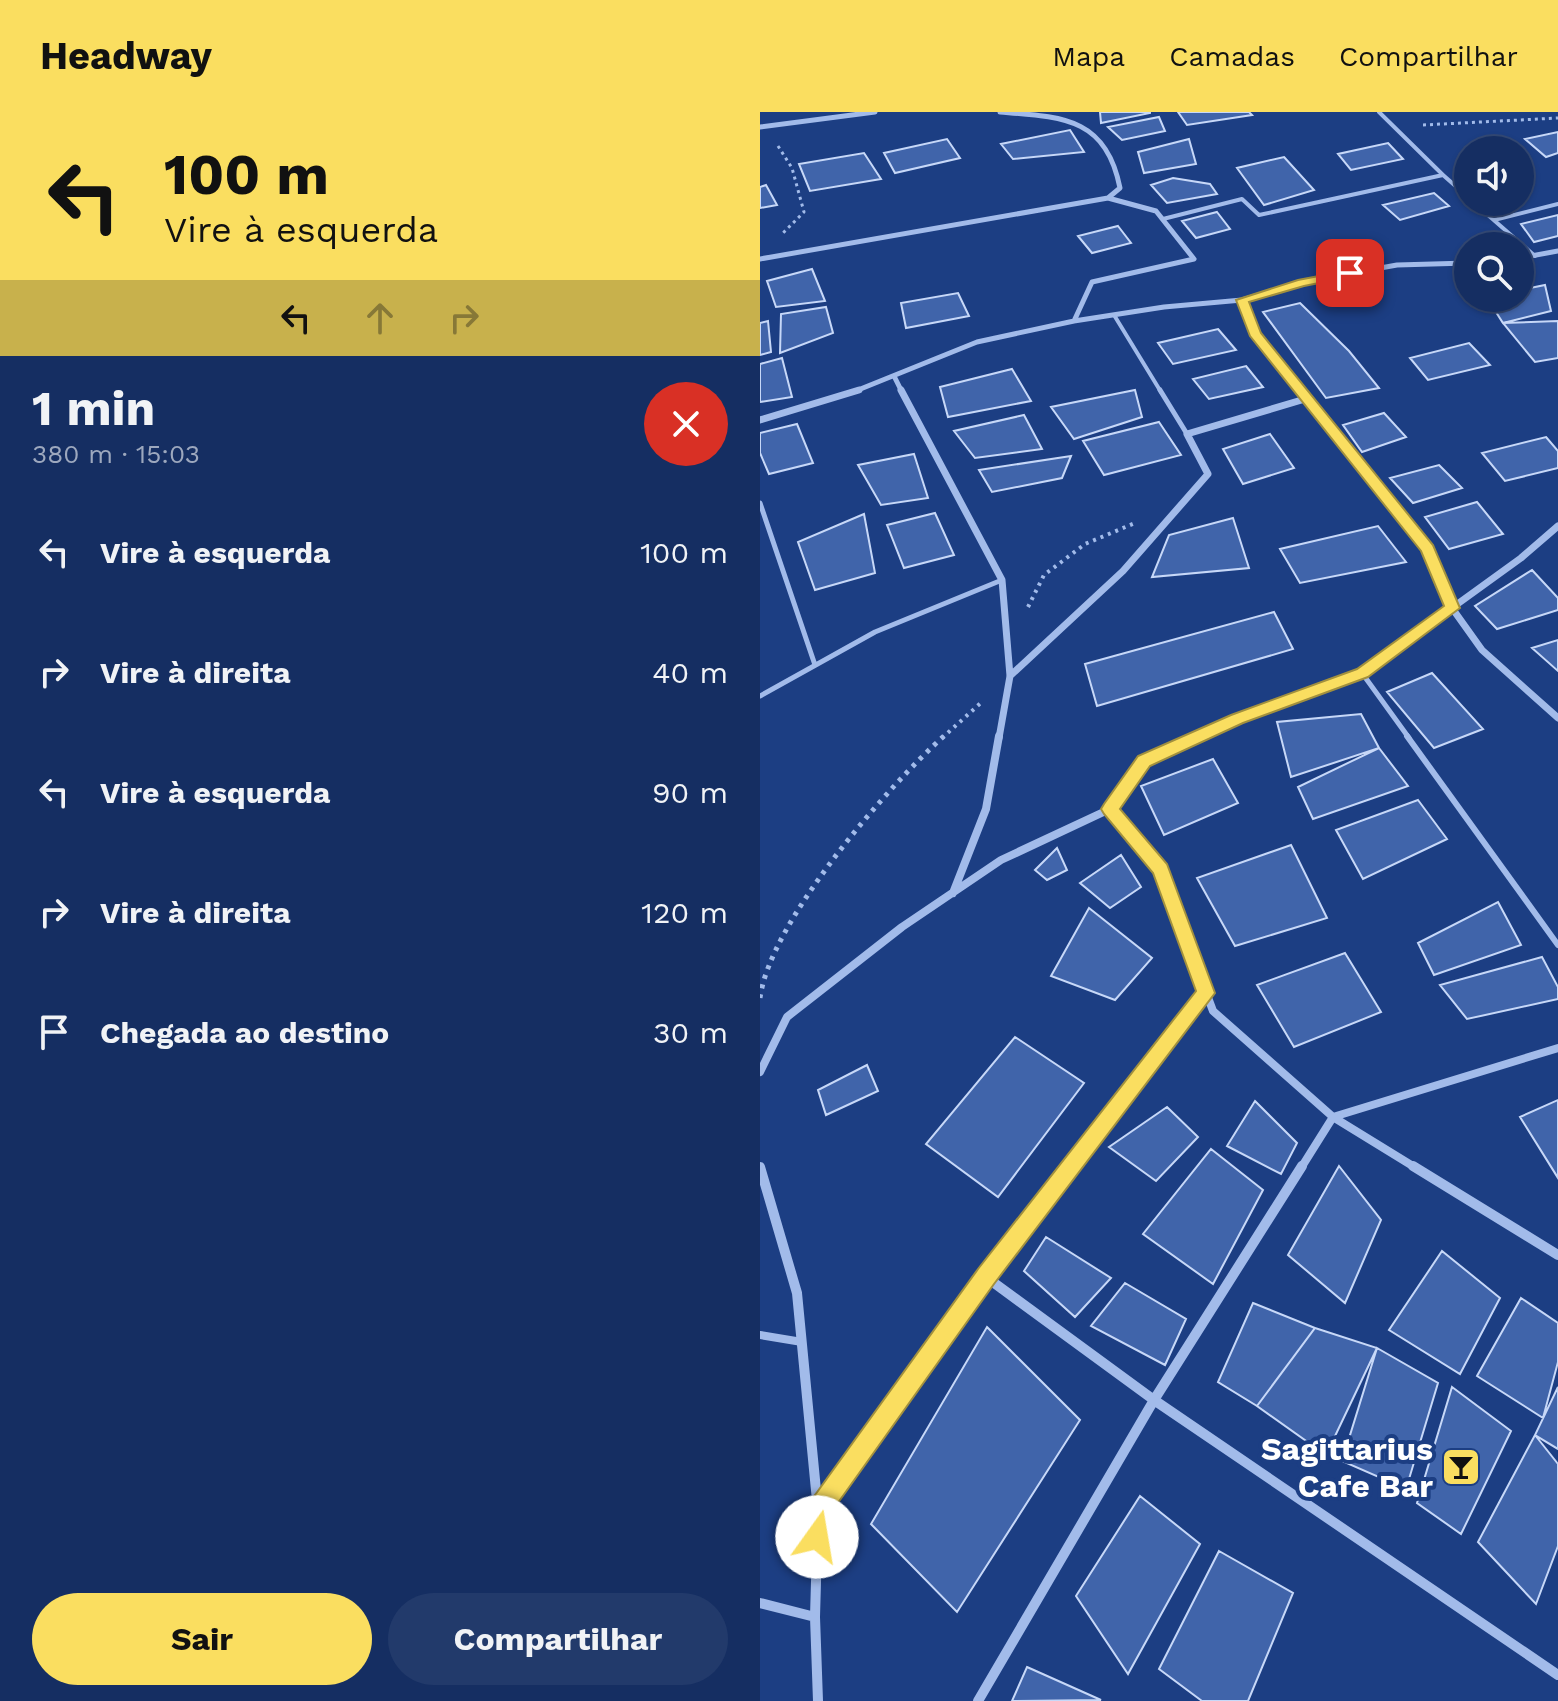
<!DOCTYPE html>
<html lang="pt">
<meta charset="utf-8">
<style>
:root{--surface:#152e62;--page:#223a6b;--text:#f1f3f6;--muted:#9da8be;--line:#344a77;--accent:#fade60}
body{margin:0;font-family:"Work Sans",sans-serif;background:var(--page);color:var(--text);height:100vh;display:flex;flex-direction:column;font-size:30px;white-space:nowrap}
*{box-sizing:border-box;margin:0}
p{font-size:26px;color:var(--muted)}
.icon{flex:none;width:44px;height:44px;fill:none;stroke:currentColor;stroke-width:2;stroke-linecap:round;stroke-linejoin:round}
.map{position:relative;flex:1;overflow:hidden}
.drawer{display:flex;flex-direction:column;background:var(--surface);width:760px}
.drawer>*{flex:none}
.banner{background:#fade60;color:#111;overflow:hidden}
.controls{position:absolute;left:694px;top:24px;display:grid;gap:16px}
.controls a{display:grid;place-items:center;width:80px;height:80px;border-radius:50%;background:var(--surface);box-shadow:0 2px 6px #0004,0 0 0 2px var(--line);font-size:40px}
.pin{position:absolute;display:grid;place-items:center;width:68px;height:68px;color:#fff;margin:-34px;border-radius:16px;box-shadow:0 4px 12px #0006}
.me{position:absolute;width:88px;margin:-44px;rotate:13deg;stroke-linejoin:round;filter:drop-shadow(0 0 6px #0008)}
.turn{display:flex;align-items:center;gap:28px;height:168px;padding:0 32px;font-size:36px}
.turn .icon{width:104px;height:104px;stroke-width:2.5}
.turn b{display:block;font-size:56px;line-height:68px}
.lanes{display:flex;align-items:center;height:76px;padding:0 32px;background:#0003;justify-content:center;gap:40px;direction:ltr}
.lanes .off{opacity:.35}
.round{display:grid;place-items:center;flex:none;width:84px;height:84px;border-radius:42px;background:var(--page)}
.head{display:flex;align-items:center;justify-content:space-between;height:136px;padding:0 32px}
h1{font-size:48px;font-weight:700;line-height:60px}
.action{display:flex;gap:16px;margin-top:auto;padding:16px 32px}
.action a{flex:1;height:92px;border-radius:48px;background:var(--accent);color:#111;font-size:32px;font-weight:700;line-height:92px;text-align:center}
.action a+a{background:var(--page);color:var(--text)}
ul{padding:0;list-style:none}
li{display:flex;align-items:center;gap:24px;height:120px;padding:0 32px}
li div{flex:1}
li b{display:block;font-size:30px}
li em{font-style:normal}
header{display:flex;align-items:center;gap:48px;box-sizing:border-box;height:112px;padding:0 40px;background:var(--accent);color:#111}
header strong{font-size:38px}
nav{display:flex;gap:44px;margin-inline-start:auto;font-size:28px}
main{display:flex;flex:1;min-height:0}
.map>svg:first-child{display:block}
</style>
<header>
<strong>Headway</strong>
<nav><a>Mapa</a><a>Camadas</a><a>Compartilhar</a></nav>
</header>
<main>
<section class="drawer">
<div class="banner">
<div class="turn"><svg class="icon" aria-label="left" viewBox="0 0 24 24"><path d="M17 20v-9H6M10 6l-5 5 5 5"/></svg><div><b>100 m</b>Vire à esquerda</div></div>
<div class="lanes"><svg class="icon" aria-label="left" viewBox="0 0 24 24"><path d="M17 20v-9H6M10 6l-5 5 5 5"/></svg><svg class="icon off" aria-label="ahead" viewBox="0 0 24 24"><path d="M12 20V5M6 11l6-6 6 6"/></svg><svg class="icon off" aria-label="right" viewBox="0 0 24 24"><path d="M7 20v-9h11M14 6l5 5-5 5"/></svg></div>
</div>
<div class="head"><div><h1>1 min</h1><p>380 m · 15:03</p></div><a class="round" style="background:#d93025;color:#fff"><svg class="icon" aria-label="close" viewBox="0 0 24 24"><path d="M6 6l12 12M18 6L6 18"/></svg></a></div>
<ul>
<li><svg class="icon" aria-label="left" viewBox="0 0 24 24"><path d="M17 20v-9H6M10 6l-5 5 5 5"/></svg><div><b>Vire à esquerda</b></div><em>100 m</em></li>
<li><svg class="icon" aria-label="right" viewBox="0 0 24 24"><path d="M7 20v-9h11M14 6l5 5-5 5"/></svg><div><b>Vire à direita</b></div><em>40 m</em></li>
<li><svg class="icon" aria-label="left" viewBox="0 0 24 24"><path d="M17 20v-9H6M10 6l-5 5 5 5"/></svg><div><b>Vire à esquerda</b></div><em>90 m</em></li>
<li><svg class="icon" aria-label="right" viewBox="0 0 24 24"><path d="M7 20v-9h11M14 6l5 5-5 5"/></svg><div><b>Vire à direita</b></div><em>120 m</em></li>
<li><svg class="icon" aria-label="arrive" viewBox="0 0 24 24"><path d="M6 21V4h12l-3 4 3 4H6"/></svg><div><b>Chegada ao destino</b></div><em>30 m</em></li>
</ul>
<div class="action"><a>Sair</a><a>Compartilhar</a></div>
</section>
<div class="map">
<svg width="798" height="1589" viewBox="0 0 798 1589">
<rect width="100%" height="100%" fill="#1c3e83"/>
<!-- building -->
<path fill="#4064aa" stroke="#c7d8f8" stroke-width="2" d="M340,0h50v1l-49,10z
M418,0h71l3,3 -65,10z
M399,5l6,14 -43,9 -14,-13z
M310,18l14,22 -71,7 -12,-15z
M798,20v21l-12,4 -21,-18z
M187,27l13,19 -65,15 -11,-20z
M429,27l7,25 -52,9 -6,-21z
M628,31l15,16 -52,11 -13,-16z
M104,41l17,26 -71,12 -11,-27z
M524,45l30,33 -50,15 -27,-37z
M413,66l37,6 7,10 -50,9 -16,-18z
M6,73l11,20 -17,3v-21z
M674,81l15,13 -49,14 -17,-15z
M457,100l13,17 -34,9 -14,-17z
M798,103v21l-24,6 -13,-18z
M358,114l13,17 -39,10 -14,-17z
M52,157l13,32 -49,6 -9,-26z
M785,173l6,26 -48,12 -16,-25h33v-8z
M198,181l11,23 -63,12 -5,-25z
M540,191l49,48 30,37 -53,10 -63,-86z
M66,195l7,26 -53,20 1,-39z
M8,209l3,31 -11,3v-32z
M798,209v37l-23,4 -32,-39z
M458,217l18,21 -63,14 -15,-21z
M709,231l21,22 -62,15 -18,-22z
M22,246l10,39 -32,5v-38z
M486,254l17,21 -54,12 -16,-20z
M252,257l19,32 -83,16 -8,-30z
M375,278l7,27 -68,22 -23,-32z
M624,301l22,24 -44,15 -19,-27z
M264,303l18,34 -67,9 -21,-27z
M399,310l22,33 -77,20 -21,-34z
M37,312l16,39 -44,11 -9,-21v-20z
M510,322l24,34 -51,16 -20,-35z
M786,325l12,14v17l-53,13 -23,-28z
M154,342l14,44 -47,7 -23,-40z
M311,344l-9,22 -70,14 -13,-22z
M679,353l23,23 -49,15 -23,-25z
M717,390l26,32 -54,15 -24,-32z
M175,401l19,42 -50,13 -17,-43z
M104,402l11,59 -60,17 -17,-48z
M473,406l16,50 -97,9 17,-42z
M618,414l28,36 -106,21 -20,-34z
M772,458l26,28v12l-61,19 -22,-23z
M514,500l19,37 -196,57 -12,-42z
M798,528v31l-26,-23z
M672,561l51,56 -49,19 -47,-56z
M601,602l18,34 -88,29 -14,-55z
M619,636l29,38 -95,33 -15,-32z
M453,647l25,44 -74,32 -23,-49z
M658,688l29,39 -84,40 -27,-49z
M531,733l36,73 -92,28 -38,-68z
M297,736l10,22 -20,10 -12,-10z
M361,743l20,32 -31,21 -30,-25z
M738,790l23,43 -87,30 -16,-32z
M329,796l63,50 -37,42 -64,-24z
M585,841l36,59 -87,35 -37,-62z
M782,845l16,30v12l-91,20 -27,-34z
M255,925l69,46 -86,114 -72,-53z
M107,953l11,26 -52,24 -8,-25z
M798,988v78l-38,-61z
M495,989l42,42 -16,31 -54,-28z
M407,995l31,30 -42,44 -47,-34z
M451,1037l52,41 -50,94 -70,-50z
M579,1054l42,54 -36,83 -57,-48z
M286,1125l65,41 -36,39 -51,-46z
M682,1139l58,47 -40,76 -71,-44z
M365,1171l61,36 -21,46 -74,-39z
M761,1186l37,25v39l-15,56 -66,-42z
M493,1191l62,25 -58,78 -39,-24z
M227,1215l93,93 -123,192 -86,-88z
M555,1216l62,20 -51,107 -69,-49z
M617,1236l61,35 -32,106 -64,-28z
M692,1275l59,44 -50,103 -44,-31z
M798,1275v62l-23,-14z
M775,1323l23,29v82l-22,58 -58,-62z
M380,1384l60,48 -72,130 -52,-78z
M459,1439l74,42 -45,108h-46l-43,-32z
M267,1555l74,33 -89,1z"/>
<g fill="none" stroke-linecap="round" stroke-linejoin="round">
<!-- path-far2 -->
<path stroke="#a2bbea" stroke-width="3" stroke-dasharray="3 4" stroke-linecap="butt" d="M663,13l135,-7
M18,34l14,22 12,44 -21,21"/>
<!-- path-far1 -->
<path stroke="#a2bbea" stroke-width="4" stroke-dasharray="3 5" stroke-linecap="butt" d="M268,495l16,-32 41,-31 50,-21
M182,626l41,-37"/>
<!-- path -->
<path stroke="#a2bbea" stroke-width="5" stroke-dasharray="4 6" stroke-linecap="butt" d="M0,886c10,-76 127,-211 184,-262"/>
<!-- service-far3 -->
<path stroke="#a2bbea" stroke-width="4" d="M619,0l64,63
M713,90l62,54
M403,107l79,-20 17,16 184,-40 25,22
M734,108l64,-16
M354,203l47,77"/>
<!-- service-far2 -->
<path stroke="#a2bbea" stroke-width="5" d="M400,278l27,44
M0,391l55,162
M602,561l47,65
M0,584l115,-64 127,-52"/>
<!-- service-far1 -->
<path stroke="#a2bbea" stroke-width="6" d="M647,624l151,209"/>
<!-- service -->
<path stroke="#a2bbea" stroke-width="8" d="M0,1223l42,7"/>
<!-- minor-far3 -->
<path stroke="#a2bbea" stroke-width="5" d="M240,0c62,5 106,5 120,76l-12,10
M0,15l115,-15
M760,146l38,-7
M0,147l348,-61 48,13 38,48 -102,23 -18,39 -97,21 -124,50
M482,188l12,33 45,59
M314,209l90,-14 78,-7 60,-18 95,-17 71,-2
M134,264l8,16"/>
<!-- minor-far2 -->
<path stroke="#a2bbea" stroke-width="7" d="M141,278l101,190 8,96 -11,62
M545,287l123,150 24,59 30,42 76,68
M0,308l99,-30
M250,564l113,-105 85,-97 -21,-40 118,-35 -7,-9
M435,626l42,-19 125,-46 159,-115 37,-32"/>
<!-- minor-far1 -->
<path stroke="#a2bbea" stroke-width="8" d="M439,624l-55,25 -34,48 50,60 53,142 120,106 225,-69
M193,781l33,-84 13,-73
M0,960l27,-55 115,-90 99,-67 109,-51
M310,1056l136,-175
M541,1056l32,-51 83,51"/>
<!-- minor -->
<path stroke="#a2bbea" stroke-width="10" d="M542,1054l-148,234 404,275
M653,1054l145,89
M0,1055l37,126 21,218 -3,106 3,84
M226,1165l86,-111
M58,1399l168,-234 168,123 -176,301
M0,1491l55,14"/>
</g>
<!-- route -->
<path fill="#fade60" stroke="#a2903e" stroke-width="2" d="M590,158l6,3 -2,3 -50,10 -55,16 12,31 172,212 27,63 -92,69 -125,46 -93,43 -30,43 47,55 48,129 -221,291 -164,230 -1,23 -3,9 -9,3 -8,-3c-6,-13 -5,-31 1,-44l168,-233 218,-278 -43,-118 -49,-59 -3,-5 3,-5 34,-48 93,-41 126,-46 87,-63 -23,-55 -171,-215 -14,-36 62,-20z"/>
<!-- icons -->
<defs>
<symbol id="bar-square" viewBox="-11 -11 22 22"><rect x="-9" y="-9" width="18" height="18" rx="4" fill="#fade60" stroke="#1c3e83"/><path d="M-6-5H6L.8 .8V4.5H3.5V6h-7V4.5H-.8V.8Z" fill="#111"/></symbol>
</defs>
<g fill-rule="evenodd">
<use href="#bar-square" x="679" y="1333" width="44" height="44"/>
</g>
<g text-anchor="middle" dominant-baseline="central" stroke-width="8" stroke-linejoin="round" paint-order="stroke">
<!-- near-poi labels -->
<g font-size="32" font-weight="bold" fill="#fff" stroke="#1c3e83" text-anchor="end">
<text x="673" y="1337">Sagittarius<tspan x="673" dy="37">Cafe Bar</tspan></text>
</g>
</g>
</svg>
<div class="controls">
<a><svg class="icon" aria-label="sound" viewBox="0 0 24 24"><path d="M4 9h4l5-4v14l-5-4H4zM17 9q2 3 0 6"/></svg></a>
<a><svg class="icon" aria-label="search" viewBox="0 0 24 24"><circle cx="10" cy="10" r="6"/><path d="M15 15l6 6"/></svg></a>
</div>
<div class="pin" style="left:590px;top:161px;background:#d93025"><svg class="icon" aria-label="arrive" viewBox="0 0 24 24"><path d="M6 21V4h12l-3 4 3 4H6"/></svg></div>
<svg class="me" style="left:57px;top:1425px" viewBox="-20 -20 40 40"><circle r="19" fill="#fff"/><path d="M0-13L10 11 0 6-10 11z" fill="#fade60"/></svg>
</div>
</main>
